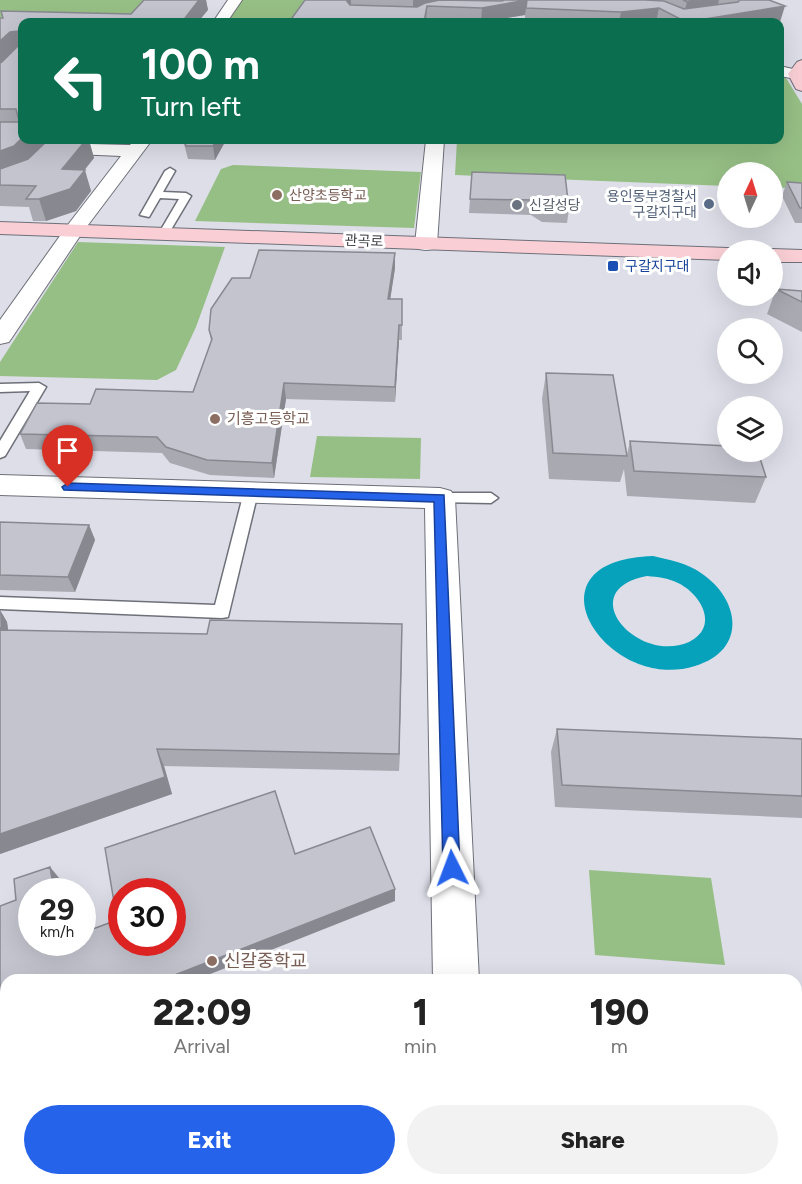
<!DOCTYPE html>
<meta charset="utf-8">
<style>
:root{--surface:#fff;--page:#f2f2f2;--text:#222;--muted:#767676;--accent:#2563eb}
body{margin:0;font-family:Figtree,"Noto Sans KR",sans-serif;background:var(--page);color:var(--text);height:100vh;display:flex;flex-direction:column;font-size:22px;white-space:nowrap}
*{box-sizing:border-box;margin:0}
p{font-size:20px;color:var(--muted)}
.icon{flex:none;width:33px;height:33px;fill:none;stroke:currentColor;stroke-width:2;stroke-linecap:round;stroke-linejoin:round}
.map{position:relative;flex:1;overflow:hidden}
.panel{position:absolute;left:0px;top:974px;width:802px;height:212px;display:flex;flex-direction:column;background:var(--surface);border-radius:18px 18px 0 0;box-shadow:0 6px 24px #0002}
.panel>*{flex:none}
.top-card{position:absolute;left:18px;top:18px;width:766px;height:126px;border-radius:12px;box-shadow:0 6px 24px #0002;background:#0b6e4f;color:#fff;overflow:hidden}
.needle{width:39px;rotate:4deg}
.tools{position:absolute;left:717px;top:162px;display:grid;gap:12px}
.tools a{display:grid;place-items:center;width:66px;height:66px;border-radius:50%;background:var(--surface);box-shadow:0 6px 24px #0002;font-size:30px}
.speed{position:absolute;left:18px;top:878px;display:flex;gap:12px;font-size:30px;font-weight:700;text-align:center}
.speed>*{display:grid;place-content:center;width:78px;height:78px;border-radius:50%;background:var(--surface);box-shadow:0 6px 24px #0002;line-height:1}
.speed small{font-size:15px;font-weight:400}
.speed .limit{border:9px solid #d22;background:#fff;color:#111}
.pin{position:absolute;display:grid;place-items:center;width:51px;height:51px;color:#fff;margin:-62px -26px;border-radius:50% 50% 50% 0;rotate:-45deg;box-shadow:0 0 6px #0007}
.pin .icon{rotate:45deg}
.me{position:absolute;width:66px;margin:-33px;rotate:357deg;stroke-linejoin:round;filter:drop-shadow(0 0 4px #0008)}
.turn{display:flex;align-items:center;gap:21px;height:126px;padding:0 24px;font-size:27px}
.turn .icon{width:78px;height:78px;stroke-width:2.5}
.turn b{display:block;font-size:42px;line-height:51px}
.eta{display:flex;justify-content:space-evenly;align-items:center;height:102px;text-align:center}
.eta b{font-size:36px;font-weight:800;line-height:42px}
.button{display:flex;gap:12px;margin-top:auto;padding:12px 24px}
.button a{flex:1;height:69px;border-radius:36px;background:var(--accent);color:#fff;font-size:24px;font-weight:800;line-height:69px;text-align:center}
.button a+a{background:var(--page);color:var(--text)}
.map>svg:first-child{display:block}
</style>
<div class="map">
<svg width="802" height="1184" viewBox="0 0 802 1184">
<rect width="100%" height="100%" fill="#dddee8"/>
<!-- green -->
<path fill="#96bf85" d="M0,0h155l-18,20 -137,-3z
M239,0h68l-13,22 -70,-1z
M780,76l6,2 16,26v85l-29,-2 -1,-15h-44l-1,14 -272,-11 2,-35h323z
M233,165l188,7 -7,56 -219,-7 26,-52z
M78,242l147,5 -29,80 -20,43 -19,10 -157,-4v-14z
M317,436l104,2 -1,41 -110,-2z
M589,870l122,8 14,87 -130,-10z"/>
<!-- water -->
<path fill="#06a2bb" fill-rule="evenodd" d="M653,556c17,4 34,7 48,17 39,26 47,77 -6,93 -88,28 -176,-106 -42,-110zM647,576c11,1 21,2 31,7 23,11 42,44 11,59 -52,23 -117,-52 -42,-66z"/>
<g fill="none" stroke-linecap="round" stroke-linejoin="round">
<defs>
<path id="lane" d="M494,0h6l5,7 -2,15h-6l2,-15z
M170,168l5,3 -12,21 23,1 5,3 -22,37 -5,3 -5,-3 20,-34 -19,-1 -11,19 -9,-2 25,-44z
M39,383l7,4 -41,69 -5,2v-17l30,-50 -30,1v-8z
M251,487l7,5 -30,125 -6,1 -222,-9v-12l215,8 29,-113z
M440,493h51l7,5 -7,5 -56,-1 -2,-4 2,-4z
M796,1156l6,1v26l-14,-4h8z
M587,1179h26v5h-26z"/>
<path id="street" d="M228,0h14l-15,22h-14z
M780,66l21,5 1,6 -6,2 -16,-3z
M134,140h18l-70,93 -73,109 -9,2v-24l67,-94 54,-70 -70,-3 -6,-1 -3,-4 3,-4 6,-1 79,2z
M426,140h18l-7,104 -3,5 -8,1 -8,-1 -3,-5z
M0,475l440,13 11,3 4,7 24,482h-46l-8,-472 -425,-13z
M796,1031h6v48h-6z
M439,1179h52v5h-52z"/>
<path id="secondary" d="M802,60v31l-6,-2 -8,-15 9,-12z
M0,222l728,26 8,2h-8v10l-728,-26z
M772,249l30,1v12h-30v-12h-8z"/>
</defs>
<!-- lane casing -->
<use href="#lane" stroke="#6e7079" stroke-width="3"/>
<!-- street casing -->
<use href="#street" stroke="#6e7079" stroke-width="2"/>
<!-- secondary casing -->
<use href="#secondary" stroke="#6e7079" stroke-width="2"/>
<!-- lane -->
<use href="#lane" fill="#fff" fill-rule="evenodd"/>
<!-- street -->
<use href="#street" fill="#fff" fill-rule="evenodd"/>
<!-- secondary -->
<use href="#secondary" fill="#f9cfd5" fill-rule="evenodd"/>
</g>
<!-- wall -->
<path fill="#a8a9b1" d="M144,0h62l2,10 -186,12v118h83l-2,2 -14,-1 5,17 -10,12 7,21 -15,20 -30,10h-13l-4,-14 -29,-1v-188l131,-4z
M305,0h464l11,22h-255v-7l-43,7 -56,-1z
M183,140h43l-11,20 -27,-1z
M472,172l97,37 -2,14 -25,-1 -11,-7 -62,-2z
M787,182l15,1v40h-7l-13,-27z
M395,253v15l-5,31 12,26v15h-3l-4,62 -109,-3 -12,79 -64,-3 -40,-12 -8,-10 -136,-4 -6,-15 70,-30 103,-12 18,-51 -2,-11 41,-52z
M776,289l26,2v41l-35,-18z
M546,373l81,82 3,-14 136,36 -11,26 -128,-7 -3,-27 -4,13 -71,-3 -7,-80z
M0,522l89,3 6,15 -20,52 -75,-2z
M0,610l7,12 1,8 394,13 -3,128 -235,-5 8,28 -172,60z
M557,729l245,10v79l-247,-11 -4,-55z"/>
<!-- shaded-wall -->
<path fill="#888990" d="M199,0h7l2,10 -10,12h-16z
M345,0h6v12z
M413,0h37l-23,6 -1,16h-2l-11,-8z
M527,0l-2,15 -44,7 1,-14z
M700,0h19l-3,13 -33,4 4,-15z
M785,6l-5,16h-94z
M659,8l-3,14h-37l2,-10z
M18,31l4,15 -22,19v-24l10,-9z
M22,138v2h25l-26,27 -21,8v-24z
M86,140h3l5,18 -19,24 10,-12 6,21 -15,20 -30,10 -7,-22z
M216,140h10l-11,20 -2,-14z
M395,253v15l-7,46v-15z
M399,325v15l-4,62v-15z
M284,383l2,16 -12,79 -2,-15z
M89,525l6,15 -20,52 -7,-15z
M0,610l7,12 4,27 -10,-19z
M402,624v19l-3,128v-17z
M157,749l7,17 8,28 -172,60v-20z
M50,867l10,12 2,12h-8z
M395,889v12l-200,79h-33z
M6,1040v14l-6,2v-13z"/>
<!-- building -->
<path fill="#c3c4ce" stroke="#888990" stroke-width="1.5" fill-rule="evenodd" d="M144,0h55l-17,22h-160v97l-4,-2 -2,-8h-16v-46l2,-1 16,-16v-15l-8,1 -10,9v-23h3l-2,-7 130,3z
M305,0h41l4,5 67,2 8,-4 15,-3 62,1 2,-1h141l19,1 20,8 54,-7 2,-2h29l16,6 -99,16 -27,-14 -38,4 -95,-4 1,-8 -45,8 -55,-2 -3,16h-135z
M683,0h17l-13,2z
M22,121v17l-8,8 -14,5v-29h22z
M48,140h38l-24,29 23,1 -15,19 -31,10h-13l10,-13 -36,-1v-16l28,-10z
M184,140h32l-3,6h-27z
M472,172l93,3 4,34 -25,-1 -12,-8 -62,-1z
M787,182l15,1v25h-2z
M259,250l136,3 -7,46h14v26h-3l-4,62 -111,-4 -12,80 -65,-3 -41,-13 -9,-10 -137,-3 17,-31 53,1 6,-15 97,3 19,-53 -3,-9 2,-21 21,-31h18z
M776,289l26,2v11z
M546,373l67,2 14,81 -74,-3z
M630,441l98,5v6h30l8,25 -132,-6z
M0,522l89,3 -21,52 -68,-2z
M210,620l192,4 -3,130 -242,-5 8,28 -165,57v-207l1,3 206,4z
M557,729l245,10v57l-240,-11z
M275,791l20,63 75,-27 25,62 -233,91h-156v60l-6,3v-137l16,-6 -2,-21 36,-12 4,24h-22v51h50v-9l35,-13 -12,-72zM122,891h50v51h-50z"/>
<!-- route -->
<path fill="#2563eb" stroke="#184099" stroke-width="1.5" d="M68,483l376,12 16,373 -2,6 -6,2 -7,-2 -2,-6 -9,-366 -370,-12 -2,-3z"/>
<!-- markers -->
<g fill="#8d6e63" stroke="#fff" stroke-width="2">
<circle cx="277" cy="195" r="6"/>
<circle cx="215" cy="419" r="6"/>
<circle cx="212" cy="961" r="6"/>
</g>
<circle fill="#5c6f8a" stroke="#fff" stroke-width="2" cx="709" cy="204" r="6"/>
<circle fill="#6b7280" stroke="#fff" stroke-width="2" cx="517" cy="205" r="6"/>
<rect fill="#1a4fb4" stroke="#fff" stroke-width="2" x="607" y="260" width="12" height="12" rx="3"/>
<g text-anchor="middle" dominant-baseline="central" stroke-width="6" stroke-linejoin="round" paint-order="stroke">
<!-- far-education labels -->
<g font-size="14" fill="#785e54" stroke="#fff" text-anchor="start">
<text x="289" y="195">산양초등학교</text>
</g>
<!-- far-service labels -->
<g font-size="14" fill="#4e5e75" stroke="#fff" text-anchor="end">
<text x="697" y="196">용인동부경찰서<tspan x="697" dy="16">구갈지구대</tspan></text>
</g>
<!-- far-worship labels -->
<g font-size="14" fill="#5b616d" stroke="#fff" text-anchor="start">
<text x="529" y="205">신갈성당</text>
</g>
<!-- far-street labels -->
<g font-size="14" fill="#3a3b3f" stroke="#fff">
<text transform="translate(364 241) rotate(2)">관곡로</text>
</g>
<!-- far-transit labels -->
<g font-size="14" fill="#164399" stroke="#fff" text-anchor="start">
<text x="625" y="266">구갈지구대</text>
</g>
<!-- education labels -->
<g font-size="15" fill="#785e54" stroke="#fff" text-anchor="start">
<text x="227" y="419">기흥고등학교</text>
</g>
<!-- near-education labels -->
<g font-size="18" fill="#785e54" stroke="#fff" text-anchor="start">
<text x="224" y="961">신갈중학교</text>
</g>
</g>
</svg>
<div class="tools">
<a><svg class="needle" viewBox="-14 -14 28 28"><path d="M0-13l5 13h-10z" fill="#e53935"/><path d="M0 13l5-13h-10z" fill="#767676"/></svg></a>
<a><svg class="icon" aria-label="sound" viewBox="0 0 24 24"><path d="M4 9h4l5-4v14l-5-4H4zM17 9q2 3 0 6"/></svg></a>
<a><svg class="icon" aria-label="search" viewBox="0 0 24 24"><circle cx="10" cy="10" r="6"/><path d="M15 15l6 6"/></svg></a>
<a><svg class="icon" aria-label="layers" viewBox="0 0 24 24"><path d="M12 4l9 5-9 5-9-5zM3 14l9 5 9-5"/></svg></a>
</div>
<div class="speed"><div>29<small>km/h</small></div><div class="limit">30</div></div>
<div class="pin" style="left:68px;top:487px;background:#d93025"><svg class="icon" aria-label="arrive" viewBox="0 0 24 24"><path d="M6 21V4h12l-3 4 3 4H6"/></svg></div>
<svg class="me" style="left:452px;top:868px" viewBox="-20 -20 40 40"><path d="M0-17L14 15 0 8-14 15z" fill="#2563eb" stroke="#fff" stroke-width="4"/></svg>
<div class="top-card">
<div class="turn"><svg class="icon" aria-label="left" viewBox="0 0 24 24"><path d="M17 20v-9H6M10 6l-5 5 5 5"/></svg><div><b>100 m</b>Turn left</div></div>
</div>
<section class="panel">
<div class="eta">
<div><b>22:09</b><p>Arrival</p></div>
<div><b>1</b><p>min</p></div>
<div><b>190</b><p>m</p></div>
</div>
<div class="button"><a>Exit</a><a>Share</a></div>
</section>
</div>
